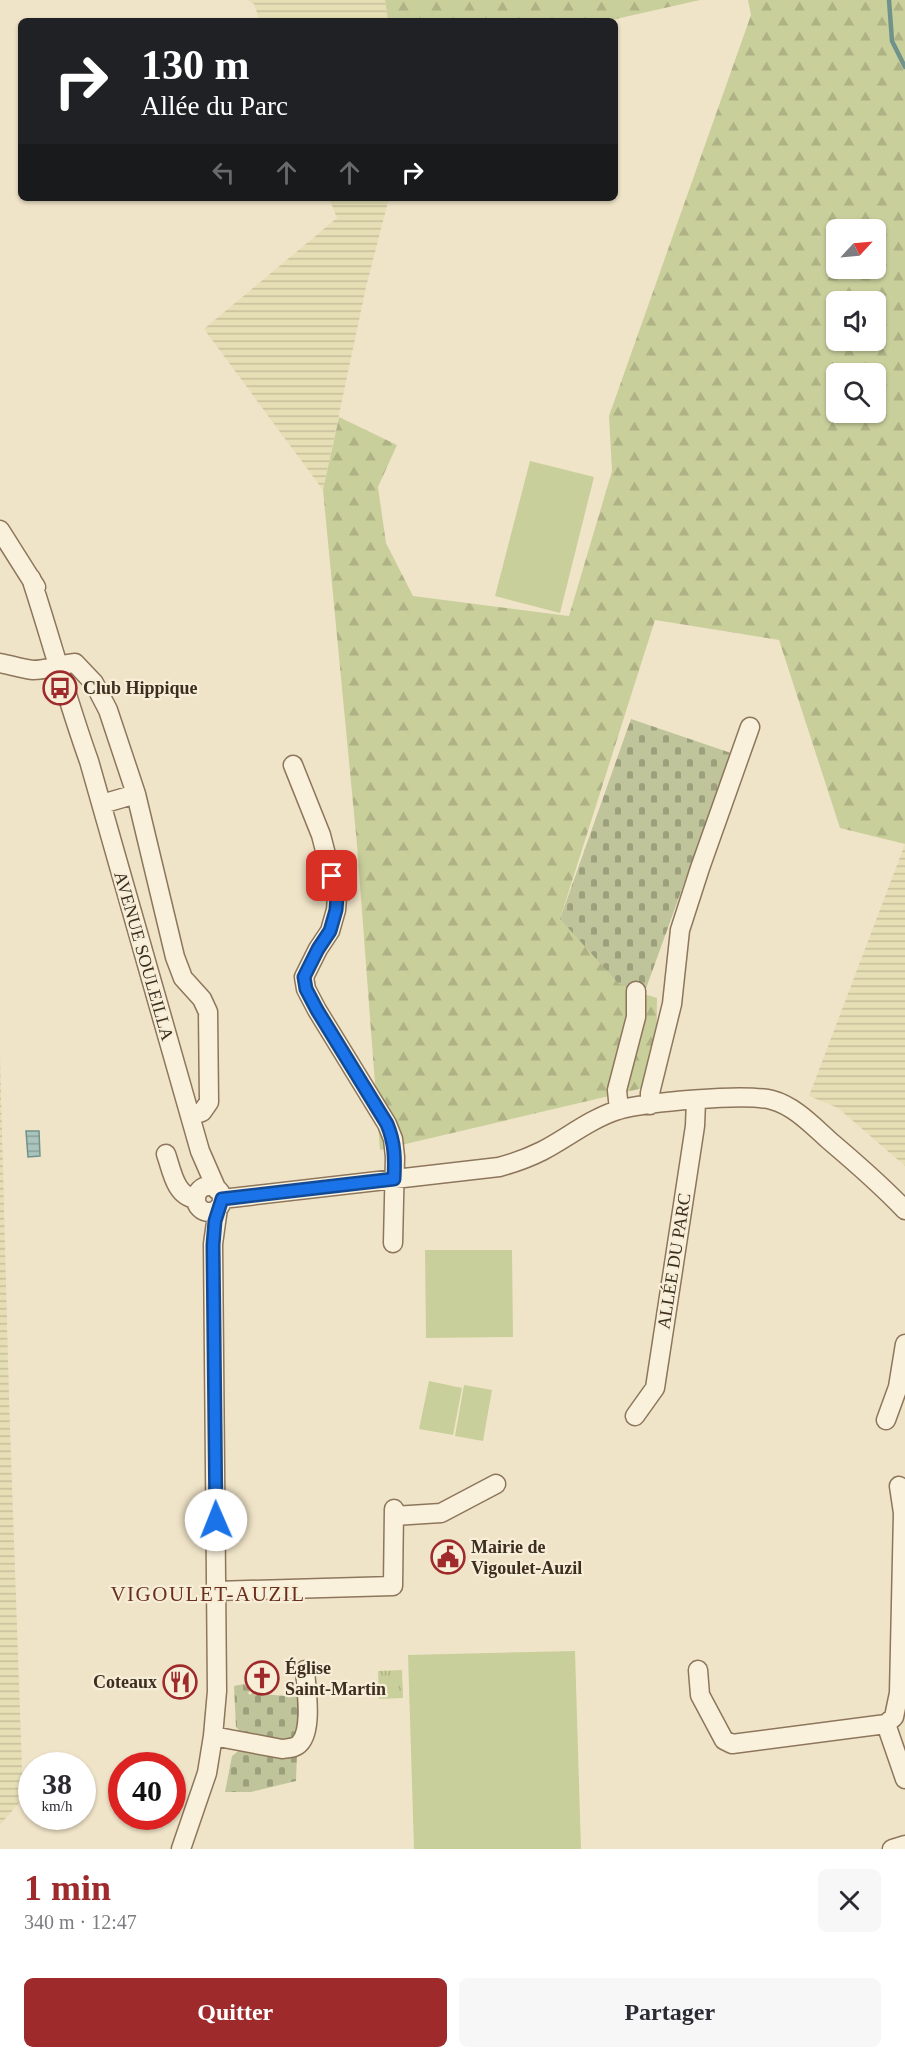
<!DOCTYPE html>
<html lang="fr">
<meta charset="utf-8">
<style>
:root{--surface:#fff;--page:#f7f7f7;--text:#2b2b33;--muted:#7c7c81;--accent:#9e2a2b}
body{margin:0;font-family:Georgia,serif;background:var(--page);color:var(--text);height:100vh;display:flex;flex-direction:column;font-size:22px;white-space:nowrap}
*{box-sizing:border-box;margin:0}
p{font-size:20px;color:var(--muted)}
.icon{flex:none;width:33px;height:33px;fill:none;stroke:currentColor;stroke-width:2;stroke-linecap:round;stroke-linejoin:round}
.map{position:relative;height:1849px;overflow:hidden}
.drawer{display:flex;flex-direction:column;background:var(--surface);flex:1}
.drawer>*{flex:none}
.hud{position:absolute;left:18px;top:18px;width:600px;height:183px;border-radius:9px;box-shadow:0 2px 4px #0004;background:#202124;color:#fff;overflow:hidden}
.needle{width:39px;rotate:64deg}
.buttons{position:absolute;left:826px;top:219px;display:grid;gap:12px}
.buttons a{display:grid;place-items:center;width:60px;height:60px;border-radius:9px;background:var(--surface);box-shadow:0 2px 4px #0004;font-size:30px}
.speed{position:absolute;left:18px;top:1752px;display:flex;gap:12px;font-size:30px;font-weight:700;text-align:center}
.speed>*{display:grid;place-content:center;width:78px;height:78px;border-radius:50%;background:var(--surface);box-shadow:0 2px 4px #0004;line-height:1}
.speed small{font-size:15px;font-weight:400}
.speed .limit{border:9px solid #d22;background:#fff;color:#111}
.pin{position:absolute;display:grid;place-items:center;width:51px;height:51px;color:#fff;margin:-26px;border-radius:12px;box-shadow:0 3px 9px #0006}
.me{position:absolute;width:66px;margin:-33px;rotate:359deg;stroke-linejoin:round;filter:drop-shadow(0 0 4px #0008)}
.turn{display:flex;align-items:center;gap:21px;height:126px;padding:0 24px;font-size:27px}
.turn .icon{width:78px;height:78px;stroke-width:2.5}
.turn b{display:block;font-size:42px;line-height:51px}
.lanes{display:flex;align-items:center;height:57px;padding:0 24px;background:#0003;justify-content:center;gap:30px;direction:ltr}
.lanes .off{opacity:.35}
.round{display:grid;place-items:center;flex:none;width:63px;height:63px;border-radius:9px;background:var(--page)}
.headline{display:flex;align-items:center;justify-content:space-between;height:102px;padding:0 24px}
h1{font-size:36px;font-weight:600;line-height:45px;color:var(--accent)}
.button{display:flex;gap:12px;margin-top:auto;padding:12px 24px}
.button a{flex:1;height:69px;border-radius:9px;background:var(--accent);color:#fff;font-size:24px;font-weight:600;line-height:69px;text-align:center}
.button a+a{background:var(--page);color:var(--text)}
.map>svg:first-child{display:block}
</style>
<div class="map">
<svg width="905" height="1849" viewBox="0 0 905 1849">
<defs>
<pattern id="farmland-rules" width="6" height="5" patternUnits="userSpaceOnUse" patternTransform="scale(1.5)"><rect width="6" height="5" fill="#e6deb5"/><path d="M0 2.5h6" fill="none" stroke="#c6bf9b"/></pattern>
<pattern id="forest-firs" width="22" height="20" patternUnits="userSpaceOnUse" patternTransform="scale(1.5)"><rect width="22" height="20" fill="#c9cf9b"/><path d="M5 1l3.5 6h-7zM16 11l3.5 6h-7z" fill="#aeb285"/></pattern>
<pattern id="cemetery-stones" width="16" height="16" patternUnits="userSpaceOnUse" patternTransform="scale(1.5)"><rect width="16" height="16" fill="#bfc49a"/><path d="M2 7V4a2 2 0 0 1 4 0v3zM10 15v-3a2 2 0 0 1 4 0v3z" fill="#9ca07d"/></pattern>
<pattern id="park-tufts" width="24" height="20" patternUnits="userSpaceOnUse" patternTransform="scale(1.5)"><rect width="24" height="20" fill="#c9cf9b"/><path d="M3 7l-1-3M5 7V3M7 7l1-3M15 17l-1-3M17 17v-4M19 17l1-3" fill="none" stroke="#aeb285"/></pattern>
<pattern id="water-rules" width="6" height="5" patternUnits="userSpaceOnUse" patternTransform="scale(1.5)"><rect width="6" height="5" fill="#a9c4bc"/><path d="M0 2.5h6" fill="none" stroke="#8ba098"/></pattern>
</defs>
<rect width="100%" height="100%" fill="#f0e4c8"/>
<!-- farmland -->
<path fill="url(#farmland-rules)" d="M247,0h138l3,21h-128l-6,-17z
M329,198h60l-23,89 -43,203 -119,-161 133,-111z
M905,844v322l-67,-58 -29,-12z
M0,1055l9,343 14,400 -23,27z"/>
<!-- forest -->
<path fill="url(#forest-firs)" fill-rule="evenodd" d="M385,0h315l-93,21h-219z
M748,0h157v844l-65,-16 -61,-188 -124,-20 -95,299 84,75 13,4 -1,87 -276,65 -23,-305 -34,-355 16,-73 58,28 -19,42 8,56 27,53 156,20 43,-145 -3,-55 142,-401zM837,230h39v38h-39zM837,302h39v38h-39zM837,374h39v38h-39z"/>
<!-- cemetery -->
<path fill="url(#cemetery-stones)" d="M631,719l100,34 -87,241 -25,-10 -59,-65z
M244,1684l6,7 -2,2 2,2 2,-2 45,4c6,15 4,32 -6,45l-46,-5 -9,-10 -2,-41z
M242,1748l55,6 -1,27 -45,11h-26l7,-36z"/>
<!-- park -->
<path fill="url(#park-tufts)" d="M402,1670l1,28 -24,1 -1,-28z"/>
<!-- garden -->
<path fill="#c9cf9b" d="M530,461l64,16 -34,136 -65,-17z
M425,1250h87l1,87 -87,1z
M429,1381l33,7 -9,47 -34,-6z
M464,1385l28,5 -9,51 -28,-5z
M575,1651l6,198h-167l-6,-194z"/>
<!-- water -->
<path fill="url(#water-rules)" stroke="#6f938a" stroke-width="1.5" d="M26,1131h13l1,25 -12,1z"/>
<g fill="none" stroke-linecap="round" stroke-linejoin="round">
<!-- stream -->
<path stroke="#6f938a" stroke-width="4.5" d="M889,0l3,41 13,26"/>
<defs>
<path id="minor" d="M0,530l36,57
M31,578c20,61 36,122 58,183l111,390 17,39
M0,663c11,2 22,6 33,7 14,0 28,-6 42,-7l19,20 14,27 28,84 39,163 8,21 19,21 6,13 1,90 -7,10 -12,4
M293,765l28,70 16,62 -1,13 -6,21 -12,18 -14,28 2,12 11,21 70,114 6,15 2,18 -2,86
M102,804l34,-10
M650,1105v-12l22,-89 8,-74 20,-62 50,-141
M619,1110l-2,-20 19,-73v-26
M166,1154c6,17 9,42 30,45
M196 1199a13 13 0 1 1 26 0a13 13 0 1 1-26 0Z
M222,1199l277,-32c15,-4 29,-9 43,-16 25,-13 48,-32 76,-41 29,-8 126,-17 154,-10 23,6 42,27 59,42 26,22 51,44 74,68
M635,1416l20,-28 40,-262 1,-26
M886,1420l12,-33 7,-43
M394,1516l47,-3 55,-29
M216,1591l177,-5 1,-77
M698,1670l2,25 24,45 8,4 154,-20 8,-7 5,-24 4,-180 -4,-27
M886,1724l19,55
M213,1736l69,13c7,-1 14,-1 18,-6 13,-14 6,-56 5,-73
M181,1849l26,-76 6,-37 4,-45 -4,-447 5,-36
M892,1849l13,-4"/>
</defs>
<!-- minor casing -->
<use href="#minor" stroke="#8d765c" stroke-width="21"/>
<!-- minor -->
<use href="#minor" stroke="#faf1dc" stroke-width="18"/>
</g>
<g fill="none" stroke-linecap="round" stroke-linejoin="round">
<defs>
<path id="route" d="M216,1520l-3,-275 2,-24 7,-22 172,-20c1,-20 1,-36 -7,-55l-70,-114 -11,-21 -2,-12 14,-28 12,-18 6,-21 1,-13 -5,-21"/>
</defs>
<!-- route casing -->
<use href="#route" stroke="#114b97" stroke-width="15"/>
<!-- route -->
<use href="#route" stroke="#1a73e8" stroke-width="10"/>
</g>
<!-- icons -->
<defs>
<symbol id="bus-ring" viewBox="-11 -11 22 22"><circle r="9.5" fill="#f7eed8" stroke="#9e2a2b" stroke-width="1.5"/><path d="M-5-6H5V4H4V6H2V4H-2V6H-4V4H-5ZM-3.5-4V0h7V-4ZM-3.5 1.2v1.5H-2V1.2ZM2 1.2v1.5H3.5V1.2Z" fill="#9e2a2b"/></symbol>
<symbol id="civic-ring" viewBox="-11 -11 22 22"><circle r="9.5" fill="#f7eed8" stroke="#9e2a2b" stroke-width="1.5"/><path d="M-.6-6.5H3V-4.5H.6V-3L4-1V1h2V6H-6V1h2V-1L-.6-3ZM-1.2 2.5V6h2.4V2.5Z" fill="#9e2a2b"/></symbol>
<symbol id="church-ring" viewBox="-11 -11 22 22"><circle r="9.5" fill="#f7eed8" stroke="#9e2a2b" stroke-width="1.5"/><path d="M-1.2-6h2.4v3.5h3.3v2.4h-3.3V6h-2.4V-.1h-3.3v-2.4h3.3Z" fill="#9e2a2b"/></symbol>
<symbol id="restaurant-ring" viewBox="-11 -11 22 22"><circle r="9.5" fill="#f7eed8" stroke="#9e2a2b" stroke-width="1.5"/><path d="M-5-6h1v4h1v-4h1v4h1v-4h1v5L-1.5 .5V6h-2V.5L-5-1ZM5-6V6H3V1.5H1.5Q1.5-4 5-6Z" fill="#9e2a2b"/></symbol>
</defs>
<g fill-rule="evenodd">
<use href="#bus-ring" x="41" y="669" width="38" height="38"/>
<use href="#civic-ring" x="429" y="1538" width="38" height="38"/>
<use href="#church-ring" x="243" y="1659" width="38" height="38"/>
<use href="#restaurant-ring" x="161" y="1663" width="38" height="38"/>
</g>
<g text-anchor="middle" dominant-baseline="central" stroke-width="4.5" stroke-linejoin="round" paint-order="stroke">
<!-- poi labels -->
<g font-size="18" font-weight="bold" fill="#3d2e20" stroke="#f7eed8" text-anchor="start">
<text x="83" y="688">Club Hippique</text>
<text x="471" y="1547">Mairie de<tspan x="471" dy="21">Vigoulet-Auzil</tspan></text>
<text x="285" y="1668">Église<tspan x="285" dy="21">Saint-Martin</tspan></text>
<text x="157" y="1682" text-anchor="end">Coteaux</text>
</g>
<!-- street labels -->
<g font-size="18" fill="#3d2e20" stroke="#f7eed8">
<text transform="translate(144 956) rotate(74)">AVENUE SOULEILLA</text>
<text transform="translate(674 1261) rotate(-81)">ALLÉE DU PARC</text>
</g>
<!-- quarter labels -->
<g font-size="21" letter-spacing="1.5" fill="#6b2e1e" stroke="#f7eed8">
<text x="208" y="1594">VIGOULET-AUZIL</text>
</g>
</g>
</svg>
<div class="buttons">
<a><svg class="needle" viewBox="-14 -14 28 28"><path d="M0-13l5 13h-10z" fill="#e53935"/><path d="M0 13l5-13h-10z" fill="#7c7c81"/></svg></a>
<a><svg class="icon" aria-label="sound" viewBox="0 0 24 24"><path d="M4 9h4l5-4v14l-5-4H4zM17 9q2 3 0 6"/></svg></a>
<a><svg class="icon" aria-label="search" viewBox="0 0 24 24"><circle cx="10" cy="10" r="6"/><path d="M15 15l6 6"/></svg></a>
</div>
<div class="speed"><div>38<small>km/h</small></div><div class="limit">40</div></div>
<div class="pin" style="left:332px;top:876px;background:#d93025"><svg class="icon" aria-label="arrive" viewBox="0 0 24 24"><path d="M6 21V4h12l-3 4 3 4H6"/></svg></div>
<svg class="me" style="left:216px;top:1520px" viewBox="-20 -20 40 40"><circle r="19" fill="#fff"/><path d="M0-13L10 11 0 6-10 11z" fill="#1a73e8"/></svg>
<div class="hud">
<div class="turn"><svg class="icon" aria-label="right" viewBox="0 0 24 24"><path d="M7 20v-9h11M14 6l5 5-5 5"/></svg><div><b>130 m</b>Allée du Parc</div></div>
<div class="lanes"><svg class="icon off" aria-label="left" viewBox="0 0 24 24"><path d="M17 20v-9H6M10 6l-5 5 5 5"/></svg><svg class="icon off" aria-label="ahead" viewBox="0 0 24 24"><path d="M12 20V5M6 11l6-6 6 6"/></svg><svg class="icon off" aria-label="ahead" viewBox="0 0 24 24"><path d="M12 20V5M6 11l6-6 6 6"/></svg><svg class="icon" aria-label="right" viewBox="0 0 24 24"><path d="M7 20v-9h11M14 6l5 5-5 5"/></svg></div>
</div>
</div>
<section class="drawer">
<div class="headline"><div><h1>1 min</h1><p>340 m · 12:47</p></div><a class="round"><svg class="icon" aria-label="close" viewBox="0 0 24 24"><path d="M6 6l12 12M18 6L6 18"/></svg></a></div>
<div class="button"><a>Quitter</a><a>Partager</a></div>
</section>
